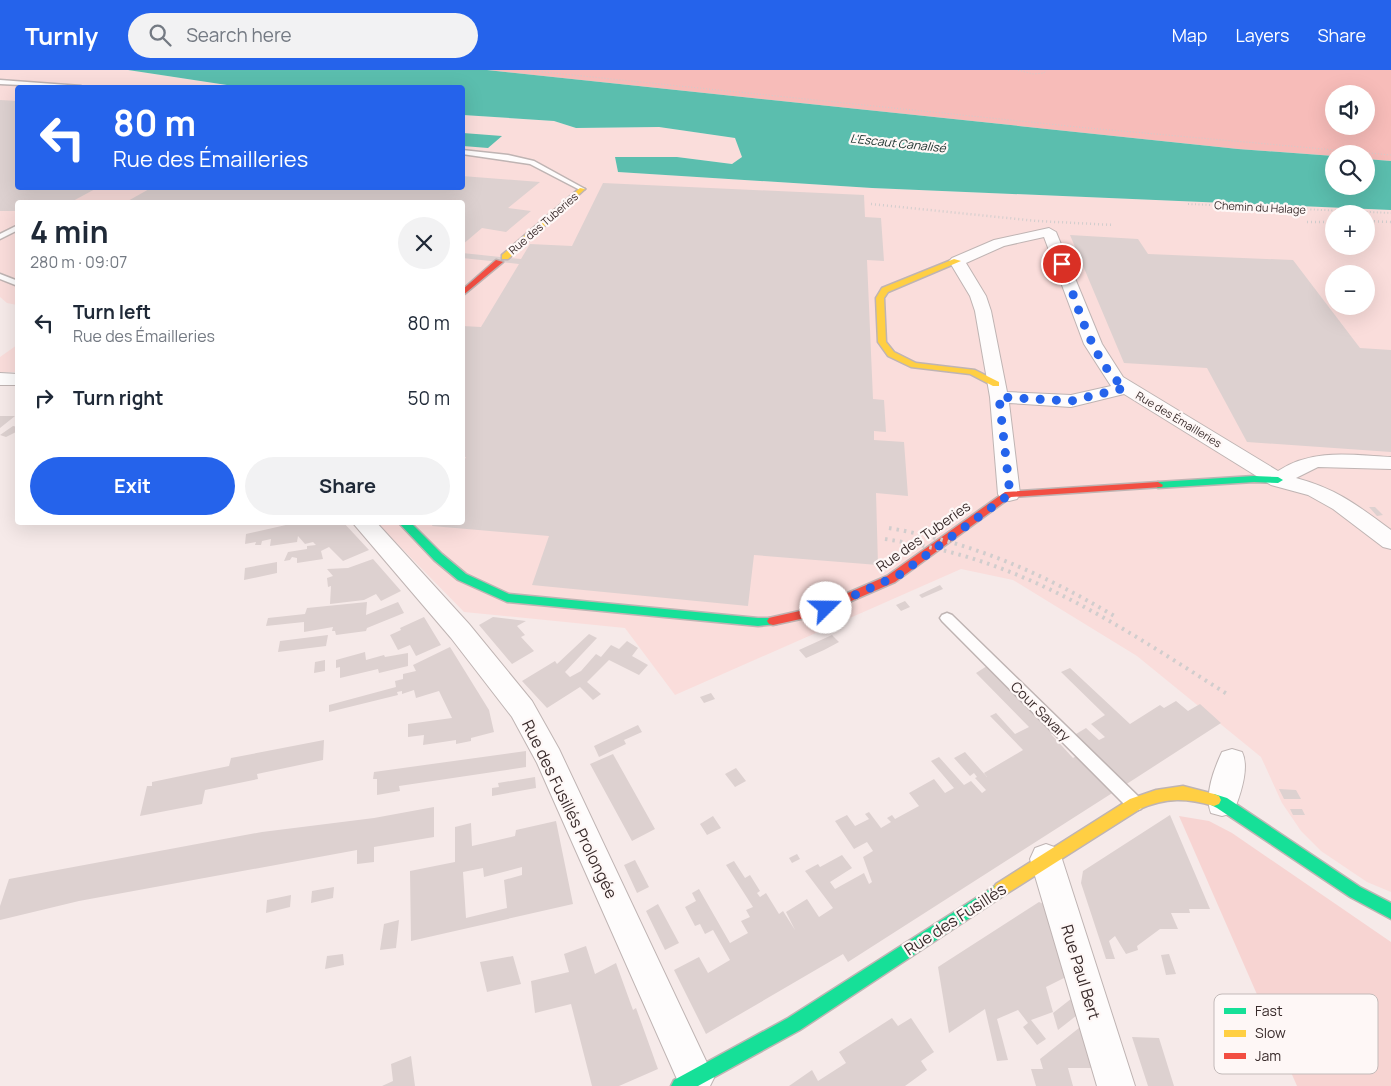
<!DOCTYPE html>
<meta charset="utf-8">
<style>
:root{--surface:#fff;--page:#f2f2f3;--text:#1f2937;--muted:#747a83;--accent:#2563eb}
body{margin:0;font-family:Manrope,sans-serif;background:var(--page);color:var(--text);height:100vh;display:flex;flex-direction:column;font-size:19px;white-space:nowrap}
*{box-sizing:border-box;margin:0}
p{font-size:16px;color:var(--muted)}
.icon{flex:none;width:28px;height:28px;fill:none;stroke:currentColor;stroke-width:2;stroke-linecap:round;stroke-linejoin:round}
.map{position:relative;flex:1;overflow:hidden}
.details{position:absolute;left:15px;top:130px;width:450px;height:325px;display:flex;flex-direction:column;background:var(--surface);border-radius:5px;box-shadow:0 5px 20px #0002}
.details>*{flex:none}
.banner{position:absolute;left:15px;top:15px;width:450px;height:105px;border-radius:5px;box-shadow:0 5px 20px #0002;background:#2563eb;color:#fff;overflow:hidden}
.tools{position:absolute;left:1325px;top:15px;display:grid;gap:10px}
.tools a{display:grid;place-items:center;width:50px;height:50px;border-radius:50%;background:var(--surface);box-shadow:0 5px 20px #0002;font-size:25px}
.pin{position:absolute;display:grid;place-items:center;width:42px;height:42px;color:#fff;margin:-21px;border:2px solid #fff;border-radius:50%;box-shadow:0 1px 5px #0007}
.me{position:absolute;width:55px;margin:-28px;rotate:68deg;stroke-linejoin:round;filter:drop-shadow(0 0 4px #0008)}
.turn{display:flex;align-items:center;gap:18px;height:105px;padding:0 15px;font-size:22px}
.turn .icon{width:65px;height:65px;stroke-width:2.5}
.turn b{display:block;font-size:35px;line-height:42px}
.round{display:grid;place-items:center;flex:none;width:52px;height:52px;border-radius:26px;background:var(--page)}
.overview{display:flex;align-items:center;justify-content:space-between;height:85px;padding:0 15px}
h1{font-size:30px;font-weight:700;line-height:38px}
.button{display:flex;gap:10px;margin-top:auto;padding:10px 15px}
.button a{flex:1;height:58px;border-radius:30px;background:var(--accent);color:#fff;font-size:20px;font-weight:700;line-height:58px;text-align:center}
.button a+a{background:var(--page);color:var(--text)}
ul{padding:0;list-style:none}
li{display:flex;align-items:center;gap:15px;height:75px;padding:0 15px}
li div{flex:1}
li b{display:block;font-size:19px}
li em{font-style:normal}
header{display:flex;align-items:center;gap:30px;box-sizing:border-box;height:70px;padding:0 25px;background:var(--accent);color:#fff}
header strong{font-size:24px}
nav{display:flex;gap:28px;margin-inline-start:auto;font-size:18px}
.search{width:350px;height:45px;background:var(--page);display:flex;align-items:center;gap:12px;box-sizing:border-box;padding:0 18px;border-radius:28px;color:var(--muted);font-size:19px}
.map>svg:first-child{display:block}
</style>
<header>
<strong>Turnly</strong>
<div class="search"><svg class="icon" aria-label="search" viewBox="0 0 24 24"><circle cx="10" cy="10" r="6"/><path d="M15 15l6 6"/></svg>Search here</div>
<nav><a>Map</a><a>Layers</a><a>Share</a></nav>
</header>
<div class="map">
<svg width="1391" height="1016" viewBox="0 0 1391 1016">
<rect width="100%" height="100%" fill="#f6eae9"/>
<!-- built -->
<path fill="#fadddb" fill-rule="evenodd" d="M0,0h128l112,17 -222,1v100h444l1,-73 91,6 22,7 83,-1 76,11 8,19 -11,7 -55,-7h-62l3,15 254,16 519,22v682l-24,-10 -46,-31 -20,-20 -19,-28 -21,-46 -124,-101 -124,-76 -52,-11 -286,126 -50,-67 -161,-16 -87,-89 85,-1v-320h-444l-1,103 -10,-2 -7,-6zM1334,144h32v32h-32zM1334,204h32v32h-32z
M17,275v27h-17v-15z"/>
<!-- green -->
<path fill="#f7d4d2" d="M1179,746l30,5 23,12 159,109v144h-94z"/>
<!-- forest -->
<path fill="#f7bcb9" fill-rule="evenodd" d="M487,0h904v91l-25,-2v-5h-32v2l-96,-7zM1334,24h32v32h-32z"/>
<!-- water -->
<path fill="#5bbeae" d="M128,0h359l751,79 96,7v30h32v-27l25,2v49l-519,-22 -254,-16 -3,-15h62l55,7 10,-7 -7,-19 -76,-11 -83,1 -22,-7 -91,-6 -1,-27 -222,-1z
M463,63l39,3 -14,12 -25,-2z"/>
<!-- building -->
<path fill="#ddd1d0" fill-rule="evenodd" d="M0,30l18,1v87h79l-26,14h-53v9h-18z
M462,106l78,6 -32,26 23,3 -25,21 -24,-4 -20,17v-43h-336l25,-14h311z
M603,113l261,12 1,22 16,1 3,43 -17,-1 6,139 11,1 2,32 -12,-1v9l30,2 4,54 -32,-3 2,72 -124,-10 -6,51 -216,-21 17,-49 -117,-10 2,-4h28v-57l4,-8h-4v-131l19,1 38,-63 -57,-6v-5l59,6 9,-15 42,2z
M1070,165l68,4 10,15 145,6 67,88 31,2v102l-144,-10 -40,-74 -83,-5z
M0,346h15l-15,12z
M13,356l5,1v4l-12,6 -6,-2z
M1369,437h6l8,8 -6,1z
M299,452h44l26,28 -26,11 -14,-14 -8,4 2,8 -26,4v-5l-5,-1 -2,3 -6,1 4,-9 19,-3v-3l9,-1 -3,-3 -8,2 -7,-8 -1,6 -27,4 1,-7 -9,2 -1,4h-6l1,-3 -11,2 1,-10z
M373,489l28,32 -20,10 -5,-7 -12,6 -34,4 1,-18 -3,1 -1,-9 6,-2 -6,-7 21,-1z
M277,492v11l-33,7 1,-12z
M940,515l3,4 -21,9 -3,-3z
M905,531l5,6 -9,4 -5,-6z
M367,532l-1,13 32,-13 6,11 -37,15 -1,3 -30,4 -1,-4h-3l1,-4 -29,5v-10l-38,4 2,-8 37,-4 2,-6z
M424,547l17,28 -25,11 -6,-11 -12,5 -8,-15 11,-5 -1,-2z
M493,547l33,4 -9,5 8,9 -4,2 13,14 -22,13 -33,-39z
M589,564l8,4 -32,34 5,5 11,-6 15,-17 5,3 10,-12 8,4 8,-8 11,7 -6,8 16,9 -9,10 -30,-15 -22,22 14,12 -8,6 -13,-13 -33,21 -25,-27 33,-20 2,3z
M328,565l-2,11 -48,6 2,-11z
M832,565l7,7 -15,8 -18,8 -7,-8z
M450,577l39,63 5,22 -23,6v3l-15,3v-4l-33,5 1,-10 -16,2v-13l44,-6 -13,-27 -23,7 -2,-8 -12,4v-3l-5,1 1,3 -69,17v-7l67,-18 -1,-6 8,-2v-5l13,-3 -3,-6z
M365,582l1,8 18,-5 1,2 23,-4v13l-29,7 -1,-4 -38,9v-11l-4,1v-8z
M325,590v11l-11,2 1,-11z
M987,596l54,55 5,-3 12,12 -7,4 22,24 8,-5 36,37 -269,172 -5,-8 -137,80 -32,-64 25,-13 9,16 22,-13 -17,-30 -8,4 -5,-10 -5,2 -10,-19 11,-6 -4,-8 7,-4 31,54 18,-10 -7,-12 9,-4 -4,-7 7,-3 -27,-42 8,-4 11,17 5,-3 10,16 -3,2 3,4 6,-4 13,21 4,-3 12,19 -9,-18 21,-13 12,18 14,-9 -28,-37 13,-7 2,3 22,-12 10,13 -22,14 5,7 29,-16 5,11 3,-2 -9,-25 10,-6 -6,-9 -13,7 -19,-28 12,-6 8,11 14,-7 -4,-5 4,-2 12,16 10,-6 -4,-4 5,-3 3,4 24,-13 -10,-13 25,-14 11,14 9,-5 -23,-27 8,-4 25,28 7,-4 11,12 4,-3 -11,-12 2,-1 -3,-4 -4,3 -16,-18 11,-6 22,25 -3,-4 39,-23 -33,-34 6,-3 19,21 14,-7 -53,-54z
M1070,598l60,56 30,-19 4,3 12,-7 12,10 12,-7 21,19 -99,64 -51,-50 15,-9 13,12 6,-3 -14,-13 14,-9 -44,-43z
M711,623l4,6 -11,4 -4,-6z
M638,655l4,7 -18,8 2,4 -27,13 -5,-11z
M324,670l-1,20 -66,14 1,5 -53,11 -3,14 -62,12 7,-30h5v-4l77,-16 2,-8z
M526,681v16l-127,19 1,5 -23,4v-16h-4l1,-7z
M613,684l42,75 -23,12 -42,-77z
M736,698l10,13 -11,6 -10,-13z
M535,707l1,11 -44,8v-8l7,-1 -1,-4z
M1279,719l17,1 5,9h-17z
M434,737v30l-60,10v15l-17,2v-14l-278,51 -79,19v-14l9,-27 253,-47 112,-14z
M1290,739h12l3,6h-12z
M1170,745l40,94h-21l1,4h-19l7,16h-18l-23,17 1,4 -12,4 -11,-18 -6,5 6,18h-9l-25,-76 2,-12z
M713,746l8,12 -14,7 -7,-11z
M556,751l17,83 -162,37 -1,-70 45,-9v-35l16,-4 1,23 43,-10 1,-6zM522,797v8l-18,5 3,28 -41,10 -3,-46 20,-4 1,9z
M797,784l3,5 -8,4 -3,-5z
M635,790l14,27 -12,6 -13,-28z
M334,817l-1,11 -22,5 1,-12z
M291,825l-1,12 -24,6 1,-13z
M1039,832l11,5 20,68 -24,12 7,25 -22,8 15,19 -9,6 -14,-18 5,-4 -10,-13 -21,9 11,41 -11,1 -12,-52 -36,24 -11,-66z
M658,834l21,39 -14,7 -19,-39z
M399,850l-3,28 -16,2 4,-26z
M586,876l9,28 21,-11 17,47 3,-2 22,61 -39,17h-27l-21,-82 -36,9 -4,-32 38,-9 -5,-18z
M343,884l1,11 -19,4 2,-13z
M1169,884l7,20 -10,1 -5,-20z
M513,886l8,28 -34,8 -7,-30z
M1076,925l5,17 -23,18 -5,-17z
M892,948l6,8 13,-8 23,34 -13,9 6,9 -22,16h-116l23,-16 6,11 28,-18 -7,-11z
M1084,954l13,44h-29l5,18h-37l-5,-17h12l-3,-10z
M1132,967l27,1 15,48h-26z
M411,986l4,30h-33l11,-5 -2,-17z"/>
<g fill="none" stroke-linecap="round" stroke-linejoin="round">
<defs>
<path id="lane" d="M0,10l81,6 2,2 -83,-4z
M462,80l46,5 26,6 51,28 -5,1 -50,-26 -68,-10z
M18,155v5l-18,9v-5z
M0,204l18,7v5l-18,-7z
M947,543l5,2 189,184 2,5 -2,5 -6,2 -6,-2 -187,-188 -2,-3 2,-3z"/>
<path id="street" d="M1049,158l7,4 46,112 21,33 155,94c35,-23 73,-16 113,-14v12l-73,-2 -22,11c41,11 61,27 95,52v19l-8,-2 -50,-38 -25,-14 -37,-10 -147,-91 -53,13 -62,-4 11,91 -3,5 -8,2 -8,-2 -3,-5 -8,-97 -15,-86 -5,-15 -21,-35 3,-3 42,-18zM1044,167l40,107 27,42 -40,9 -64,-3 -16,-81 -5,-15 -20,-33 38,-17z
M0,303l18,1v11h-18z
M352,452h24l93,102 63,77 27,48 149,316 6,13 -4,8h-30l-143,-323 -25,-46 -61,-79z
M1232,679l10,3c8,16 -2,44 -9,61l-11,3 -11,-3c-7,-17 3,-44 11,-61z
M1046,774l11,4 5,11 73,227h-38l-67,-227 5,-11z"/>
<path id="fast" d="M1254,406l24,1 5,3 -5,3 -24,-1 -96,6 -5,-3 5,-3z
M398,452h12l32,32 24,20 43,20 249,24h19l2,3 -2,3 -19,2 -251,-24 -49,-22 -24,-20z
M1214,724l13,4 133,89 31,16v16l-41,-22 -133,-89 -8,-4 -2,-4 2,-4z
M1001,812l5,2 3,5 -3,5 -206,136 -102,56h-27l3,-6 114,-62z"/>
<path id="slow" d="M580,118l5,1 -77,70h-6v-4z
M954,189l7,2 -73,31 -4,6 2,44 8,10 22,11 59,7 24,12v4h-6l-23,-12 -59,-7 -23,-11 -10,-14 -2,-44 6,-10z
M1183,716l31,8 5,2 2,4 -2,4 -5,2c-27,-8 -48,-9 -74,3l-134,85 -5,2 -5,-2 -3,-5 3,-5 134,-85 26,-9z"/>
<path id="jam" d="M496,190l7,2 -41,34v-6z
M1158,412l5,3 -1,2 -151,10 -116,85 -76,33 -46,10 -4,-1 -2,-3 2,-3 4,-1 40,-9 74,-32 118,-84z"/>
</defs>
<!-- lane casing -->
<use href="#lane" stroke="#bfb4b3" stroke-width="3"/>
<!-- street casing -->
<use href="#street" stroke="#bfb4b3" stroke-width="2"/>
<!-- fast casing -->
<use href="#fast" stroke="#bfb4b3" stroke-width="3"/>
<!-- slow casing -->
<use href="#slow" stroke="#bfb4b3" stroke-width="3"/>
<!-- jam casing -->
<use href="#jam" stroke="#bfb4b3" stroke-width="3"/>
<!-- path-far1 -->
<path stroke="#d1cdcc" stroke-width="1" stroke-dasharray="1 2" stroke-linecap="butt" d="M524,0l564,58 303,27
M1018,0l15,4 11,-1 2,-3"/>
<!-- path -->
<path stroke="#d1cdcc" stroke-width="2" stroke-dasharray="1 2.5" stroke-linecap="butt" d="M1188,134l203,9"/>
<!-- lane -->
<use href="#lane" fill="#fefcfc" fill-rule="evenodd"/>
<!-- street -->
<use href="#street" fill="#fefcfc" fill-rule="evenodd"/>
<!-- fast -->
<use href="#fast" fill="#16e098" fill-rule="evenodd"/>
<!-- slow -->
<use href="#slow" fill="#ffcf43" fill-rule="evenodd"/>
<!-- jam -->
<use href="#jam" fill="#f24e42" fill-rule="evenodd"/>
<!-- rail-far1 -->
<path stroke="#d1cdcd" stroke-width="2.5" stroke-dasharray="1 3" stroke-linecap="butt" d="M871,134l166,17 77,4
M1366,151l25,1
M1307,152h27"/>
<!-- rail -->
<path stroke="#d1cdcd" stroke-width="4" stroke-dasharray="2.5 5" stroke-linecap="butt" d="M889,458c85,15 153,45 227,89
M885,469c31,5 62,11 92,21 90,29 171,84 250,134"/>
</g>
<g fill="none" stroke-linecap="round" stroke-linejoin="round">
<!-- route -->
<path stroke="#2563eb" stroke-width="9" stroke-dasharray="0 16.2" d="M826,538l73,-33 111,-81 -11,-97 72,4 54,-13c-33,-25 -48,-86 -63,-124"/>
</g>
<g text-anchor="middle" dominant-baseline="central" stroke-width="4.5" stroke-linejoin="round" paint-order="stroke">
<!-- far-street labels -->
<g font-size="11" fill="#392b2b" stroke="#fef7f6">
<text transform="translate(1260 137) rotate(3)">Chemin du Halage</text>
<text transform="translate(543 153) rotate(-41)">Rue des Tuberies</text>
<text transform="translate(1179 349) rotate(31)">Rue des Émailleries</text>
</g>
<!-- far-water labels -->
<g font-size="12" font-style="italic" fill="#182e29" stroke="#fef7f6">
<text transform="translate(898 73) rotate(6)">L'Escaut Canalisé</text>
</g>
<!-- street labels -->
<g font-size="14" fill="#392b2b" stroke="#fef7f6">
<text transform="translate(923 466) rotate(-35)">Rue des Tuberies</text>
<text transform="translate(1041 641) rotate(45)">Cour Savary</text>
</g>
<!-- near-street labels -->
<g font-size="16" fill="#392b2b" stroke="#fef7f6">
<text transform="translate(570 739) rotate(64)">Rue des Fusillés Prolongée</text>
<text transform="translate(955 849) rotate(-33)">Rue des Fusillés</text>
<text transform="translate(1081 902) rotate(73)">Rue Paul Bert</text>
</g>
</g>
<!-- legend -->
<rect x="1214" y="924" width="164" height="80" rx="8" fill="#fef7f6" stroke="#c3bab9" stroke-width="1"/>
<rect x="1224" y="938" width="22" height="6" fill="#16e098"/>
<rect x="1224" y="960" width="22" height="7" fill="#ffcf43"/>
<rect x="1224" y="983" width="22" height="6" fill="#f24e42"/>
<g font-size="14" fill="#392b2b">
<text x="1255" y="946">Fast</text>
<text x="1255" y="968">Slow</text>
<text x="1255" y="991">Jam</text>
</g>
</svg>
<div class="tools">
<a><svg class="icon" aria-label="sound" viewBox="0 0 24 24"><path d="M4 9h4l5-4v14l-5-4H4zM17 9q2 3 0 6"/></svg></a>
<a><svg class="icon" aria-label="search" viewBox="0 0 24 24"><circle cx="10" cy="10" r="6"/><path d="M15 15l6 6"/></svg></a>
<a>+</a>
<a>−</a>
</div>
<div class="pin" style="left:1062px;top:194px;background:#d93025"><svg class="icon" aria-label="arrive" viewBox="0 0 24 24"><path d="M6 21V4h12l-3 4 3 4H6"/></svg></div>
<svg class="me" style="left:826px;top:538px" viewBox="-20 -20 40 40"><circle r="19" fill="#fff"/><path d="M0-13L10 11 0 6-10 11z" fill="#2563eb"/></svg>
<div class="banner">
<div class="turn"><svg class="icon" aria-label="left" viewBox="0 0 24 24"><path d="M17 20v-9H6M10 6l-5 5 5 5"/></svg><div><b>80 m</b>Rue des Émailleries</div></div>
</div>
<section class="details">
<div class="overview"><div><h1>4 min</h1><p>280 m · 09:07</p></div><a class="round"><svg class="icon" aria-label="close" viewBox="0 0 24 24"><path d="M6 6l12 12M18 6L6 18"/></svg></a></div>
<ul>
<li><svg class="icon" aria-label="left" viewBox="0 0 24 24"><path d="M17 20v-9H6M10 6l-5 5 5 5"/></svg><div><b>Turn left</b><p>Rue des Émailleries</p></div><em>80 m</em></li>
<li><svg class="icon" aria-label="right" viewBox="0 0 24 24"><path d="M7 20v-9h11M14 6l5 5-5 5"/></svg><div><b>Turn right</b></div><em>50 m</em></li>
</ul>
<div class="button"><a>Exit</a><a>Share</a></div>
</section>
</div>
